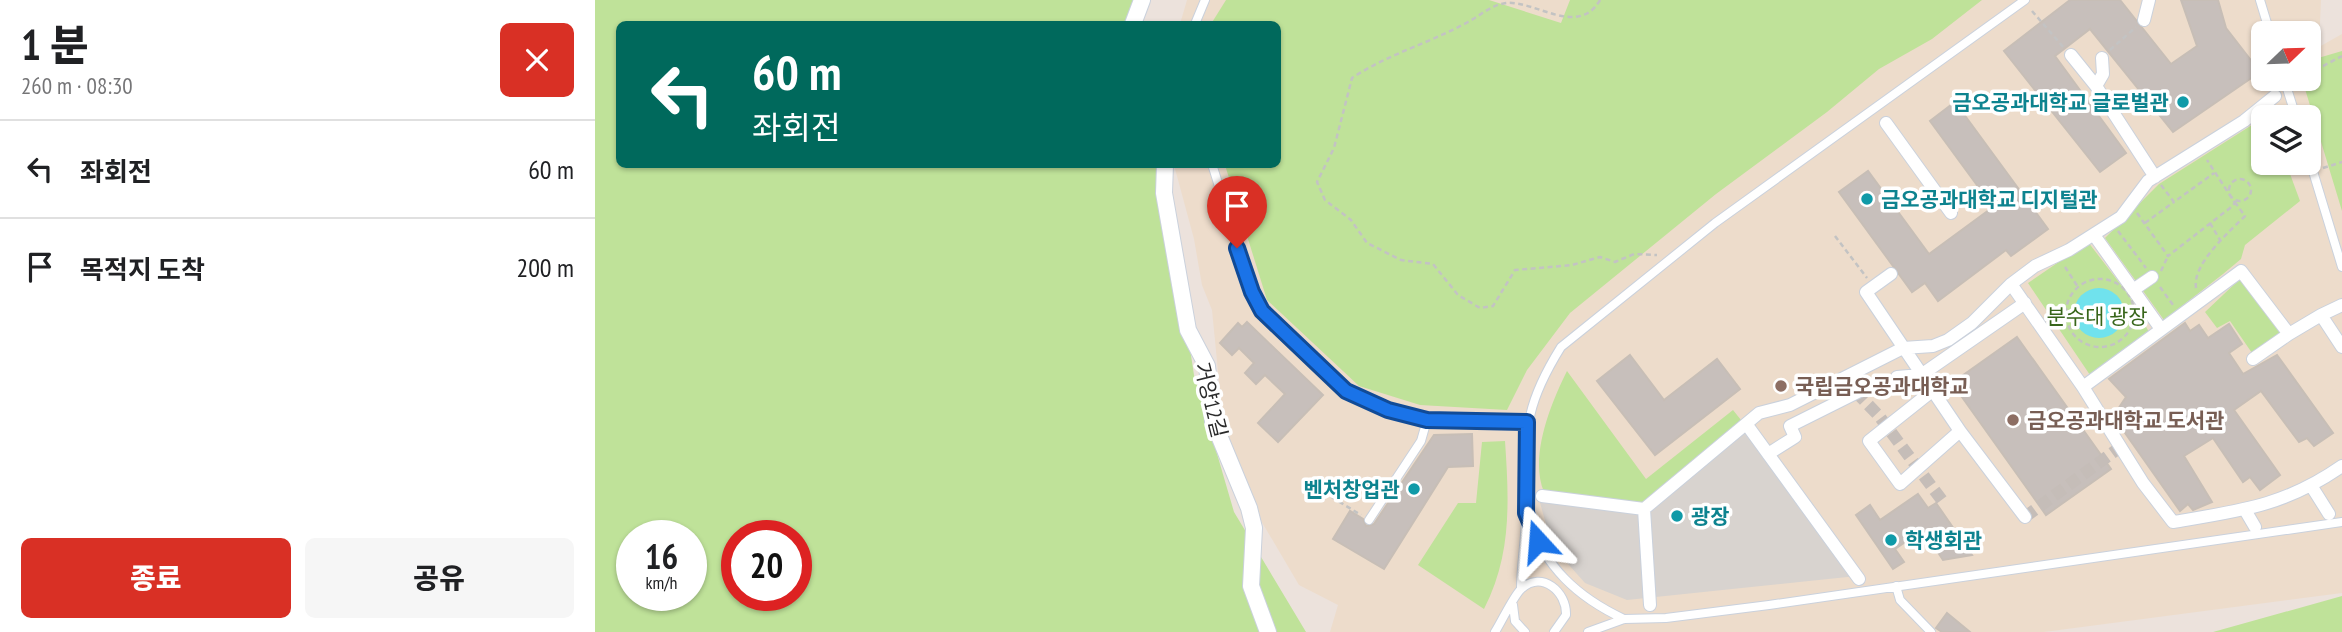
<!DOCTYPE html>
<html lang="ko">
<meta charset="utf-8">
<style>
:root{--surface:#fff;--page:#f6f6f6;--text:#202124;--muted:#757577;--line:#e0e0e0;--accent:#d93025}
body{margin:0;font-family:"PT Sans Narrow","Noto Sans KR",sans-serif;background:var(--page);color:var(--text);height:100vh;display:flex;flex-direction:column;font-size:26px;white-space:nowrap}
*{box-sizing:border-box;margin:0}
p{font-size:23px;color:var(--muted)}
.icon{flex:none;width:38px;height:38px;fill:none;stroke:currentColor;stroke-width:2;stroke-linecap:round;stroke-linejoin:round}
.map{position:relative;flex:1;overflow:hidden}
.drawer{display:flex;flex-direction:column;background:var(--surface);width:595px}
.drawer>*{flex:none}
.guide{position:absolute;left:21px;top:21px;width:665px;height:147px;border-radius:10px;box-shadow:0 2px 5px #0004;background:#00695c;color:#fff;overflow:hidden}
.needle{width:46px;rotate:67deg}
.controls{position:absolute;left:1656px;top:21px;display:grid;gap:14px}
.controls a{display:grid;place-items:center;width:70px;height:70px;border-radius:10px;background:var(--surface);box-shadow:0 2px 5px #0004;font-size:35px}
.speed{position:absolute;left:21px;top:520px;display:flex;gap:14px;font-size:35px;font-weight:700;text-align:center}
.speed>*{display:grid;place-content:center;width:91px;height:91px;border-radius:50%;background:var(--surface);box-shadow:0 2px 5px #0004;line-height:1}
.speed small{font-size:18px;font-weight:400}
.speed .limit{border:10px solid #d22;background:#fff;color:#111}
.pin{position:absolute;display:grid;place-items:center;width:60px;height:60px;color:#fff;margin:-72px -30px;border-radius:50% 50% 50% 0;rotate:-45deg;box-shadow:0 0 7px #0007}
.pin .icon{rotate:45deg}
.me{position:absolute;width:77px;margin:-38px;rotate:341deg;stroke-linejoin:round;filter:drop-shadow(0 0 5px #0008)}
.turn{display:flex;align-items:center;gap:24px;height:147px;padding:0 21px;font-size:32px}
.turn .icon{width:91px;height:91px;stroke-width:2.5}
.turn b{display:block;font-size:49px;line-height:60px}
.round{display:grid;place-items:center;flex:none;width:74px;height:74px;border-radius:10px;background:var(--page)}
.headline{display:flex;align-items:center;justify-content:space-between;height:119px;padding:0 21px}
h1{font-size:42px;font-weight:800;line-height:52px}
.action{display:flex;gap:14px;margin-top:auto;padding:14px 21px}
.action a{flex:1;height:80px;border-radius:10px;background:var(--accent);color:#fff;font-size:28px;font-weight:800;line-height:80px;text-align:center}
.action a+a{background:var(--page);color:var(--text)}
ul{padding:0;list-style:none}
li{display:flex;align-items:center;gap:21px;height:98px;padding:0 21px;border-top:2px solid var(--line)}
li div{flex:1}
li b{display:block;font-size:26px}
li em{font-style:normal}
main{display:flex;flex:1;min-height:0}
.map>svg:first-child{display:block}
</style>
<main>
<section class="drawer">
<div class="headline"><div><h1>1 분</h1><p>260 m · 08:30</p></div><a class="round" style="background:#d93025;color:#fff"><svg class="icon" aria-label="close" viewBox="0 0 24 24"><path d="M6 6l12 12M18 6L6 18"/></svg></a></div>
<ul>
<li><svg class="icon" aria-label="left" viewBox="0 0 24 24"><path d="M17 20v-9H6M10 6l-5 5 5 5"/></svg><div><b>좌회전</b></div><em>60 m</em></li>
<li><svg class="icon" aria-label="arrive" viewBox="0 0 24 24"><path d="M6 21V4h12l-3 4 3 4H6"/></svg><div><b>목적지 도착</b></div><em>200 m</em></li>
</ul>
<div class="action"><a>종료</a><a>공유</a></div>
</section>
<div class="map">
<svg width="1747" height="632" viewBox="0 0 1747 632">
<rect width="100%" height="100%" fill="#ece2dc"/>
<!-- education -->
<path fill="#eddccb" fill-rule="evenodd" d="M592,0h1134l-2,47 23,-13v559l-298,39h-714l8,-27 -39,-20 -72,-122 -15,-153 -10,-25 -8,-46 -20,-74 103,-1v-140h-97zM1668,33h45v46h-45zM1668,117h45v46h-45z"/>
<!-- green -->
<path fill="#bfe299" fill-rule="evenodd" d="M0,0h541l4,24h-521v140l543,1 32,210 40,137 72,120h-711zM37,536h59v59h-59zM142,536h59v59h-59z
M631,0h263l72,23 9,-23h412l-50,39 -53,30 -52,43 -111,82 -146,119 -43,57 -20,40 -87,-5 -61,-19 -92,-86 -42,-135 52,-1v-140h-66z
M1747,51v160l-40,-132h6v-18z
M1668,118v45h23l14,38 -55,44 -4,14 -18,15 -59,46 -59,-82 54,-54z
M1493,242l40,52 22,40 -60,41 -62,-92z
M1648,276l42,56 -33,21 -22,-32 -13,7 -12,-16z
M972,371l79,108 87,-69 12,15 -103,80 -98,-13c-15,-35 7,-89 23,-121z
M910,441c4,59 7,114 -21,168l-66,-44 40,-62h18l6,-61z
M1747,596v36h-129z"/>
<!-- plaza -->
<path fill="#d8d3cf" d="M1152,428l110,148 -230,24 -42,-17 -33,-37 -13,-47 104,11z"/>
<!-- water -->
<path fill="#70e2ed" d="M1479 313a25 25 0 1 1 50 0a25 25 0 1 1-50 0Z"/>
<!-- building -->
<path fill="#c7bfbb" stroke="#c7beb6" stroke-width="2" d="M1475,0h50l51,64 26,-18 -16,-46h37l8,28 34,44 -87,60 -83,-103 -35,27 71,97 -26,19 -96,-121z
M1360,102l93,127 -37,27 -5,-6 -68,51 -13,-18 -13,9 -73,-100 29,-21 61,83 64,-47 -63,-86z
M652,322l76,73 -45,47 -20,-19 27,-29 -20,-19 -9,9 -11,-11 9,-10 -15,-15 -7,7 -12,-12 18,-20 4,4z
M1590,323l5,8 9,-6 9,13 21,-14 13,20 -13,9 14,21 34,-19 56,78 -19,13 -7,-8 -8,4 -38,-51 -27,19 46,65 -20,15 -10,-13 -7,5 -30,-44 -29,18 28,46 -19,8 -5,-6 -8,7 -64,-91 -2,-5 12,-18 -17,-18z
M1422,337l94,132 -65,46 -94,-132z
M1035,355l34,45 53,-41 23,30 -85,66 -58,-74z
M877,434l1,32 -25,1 -64,102 -51,-30 17,-28 13,8 3,7 8,-2 60,-89z
M1323,494l10,14 8,-5 36,52 -29,5 -20,-30 -28,19 9,13 -11,7 -37,-54 14,-10 10,15z
M1352,613l23,19h-28l-6,-4z"/>
<g fill="none" stroke-linecap="round" stroke-linejoin="round">
<!-- pedestrian-tunnel -->
<path stroke="#c5bdb8" stroke-width="12" stroke-dasharray="12 6" stroke-linecap="butt" d="M1261,392l23,24 65,87
M1430,517l94,-69"/>
<defs>
<path id="service" d="M1665,0l10,33
M600,24l10,-24
M1689,79l12,38
M1713,155l34,112
M617,164l40,128 10,19 84,80 24,12 57,17 100,2
M933,518c17,49 49,79 96,101
M774,520l52,-79 6,-21
M1301,586l4,14 31,32
M926,589c0,-25 5,-50 5,-76 2,-76 -8,-97 35,-166l154,-124 310,-223
M918,605l2,16 10,11
M900,632c7,-11 18,-35 26,-43 21,-19 46,3 45,26l-12,17
M993,632l36,-13 42,-1 103,-13 573,-83"/>
<path id="pedestrian" d="M1549,20l5,-20
M1476,55l25,31 59,91
M1501,86l7,-12 -1,-16
M1291,123l65,90
M1499,235l67,94
M1296,274l-25,18 94,139 65,86
M1416,284l72,103 60,96 30,39c66,-11 112,-16 169,-56
M1538,290l19,-13
M1726,315l21,-10
M1694,334l32,-19 21,32
M1302,377l24,-2 104,-72
M1488,387l158,-116 48,63 -36,25
M1337,391l-63,50 31,43 60,-53
M1152,425l112,154
M1173,454l27,-17 -5,-11 74,-37
M1717,487l17,27
M947,496l102,13 115,-96 31,-8 113,-57 30,-2 15,-6 24,-17 39,-39 24,-18 34,-16 52,-33 27,-36 96,-60 31,-25
M1049,509l6,96
M1650,510l10,17"/>
<path id="minor" d="M538,24l9,-24
M570,164l-1,29 24,137 19,36 6,55 36,87 5,20 -3,58 17,46"/>
</defs>
<!-- service casing -->
<use href="#service" stroke="#cad1dc" stroke-width="10"/>
<!-- pedestrian casing -->
<use href="#pedestrian" stroke="#cad1dc" stroke-width="14"/>
<!-- minor casing -->
<use href="#minor" stroke="#cad1dc" stroke-width="18"/>
<!-- path -->
<path stroke="#c3c3c3" stroke-width="2.5" stroke-dasharray="5 3.5" stroke-linecap="butt" d="M1005,0c-22,38 -65,0 -94,3 -15,2 -25,12 -38,19 -38,21 -80,32 -116,56l-18,70 -17,34 8,18 26,20 16,23 34,17 32,4 25,31 22,13 13,-2 22,-36 57,-5 28,-8 15,5 19,-8 23,1
M1437,11l32,37
M1515,50l26,-23
M1713,74l34,-18
M1529,106l12,-14
M1728,168l19,-6
M1634 190a11 11 0 1 1 22 0a11 11 0 1 1-22 0Z
M1566,185l13,17 40,-29
M1542,213l31,43 62,-48 5,-5 -28,-43
M1550,223l29,-21
M1615,223l10,17
M1523,231l28,37
M1240,236l32,42
M1470,267l13,20
M1566,271l7,-15
M1471 313a34 34 0 1 1 68 0a34 34 0 1 1-68 0Z
M1565,287l13,18
M1601,288c-4,-24 33,-56 49,-72l-11,-15
M1279,385l14,-5
M715,484l51,31"/>
<!-- service -->
<use href="#service" stroke="#fff" stroke-width="8"/>
<!-- pedestrian -->
<use href="#pedestrian" stroke="#fff" stroke-width="12"/>
<!-- minor -->
<use href="#minor" stroke="#fff" stroke-width="16"/>
</g>
<g fill="none" stroke-linecap="round" stroke-linejoin="round">
<defs>
<path id="route" d="M642,248l15,44 10,19 84,80 42,19 39,10 100,2 -1,91 12,28"/>
</defs>
<!-- route casing -->
<use href="#route" stroke="#114b97" stroke-width="18"/>
<!-- route -->
<use href="#route" stroke="#1a73e8" stroke-width="12"/>
</g>
<!-- markers -->
<g fill="#0f9aa8" stroke="#fff" stroke-width="2.5">
<circle cx="1588" cy="102" r="7"/>
<circle cx="1272" cy="199" r="7"/>
<circle cx="819" cy="489" r="7"/>
<circle cx="1082" cy="516" r="7"/>
<circle cx="1296" cy="540" r="7"/>
</g>
<g fill="#8d6e63" stroke="#fff" stroke-width="2.5">
<circle cx="1186" cy="386" r="7"/>
<circle cx="1418" cy="420" r="7"/>
</g>
<g text-anchor="middle" dominant-baseline="central" stroke-width="7" stroke-linejoin="round" paint-order="stroke">
<!-- culture labels -->
<g font-size="21" font-weight="bold" fill="#0d838f" stroke="#fff" text-anchor="start">
<text x="1574" y="102" text-anchor="end">금오공과대학교 글로벌관</text>
<text x="1286" y="199">금오공과대학교 디지털관</text>
<text x="805" y="489" text-anchor="end">벤처창업관</text>
<text x="1096" y="516">광장</text>
<text x="1310" y="540">학생회관</text>
</g>
<!-- park labels -->
<g font-size="21" fill="#38661b" stroke="#fff">
<text x="1502" y="316">분수대 광장</text>
</g>
<!-- education labels -->
<g font-size="21" font-weight="bold" fill="#785e54" stroke="#fff" text-anchor="start">
<text x="1200" y="386">국립금오공과대학교</text>
<text x="1432" y="420">금오공과대학교 도서관</text>
</g>
<!-- street labels -->
<g font-size="21" fill="#2a2a2a" stroke="#fff">
<text transform="translate(616 400) rotate(76)">거양12길</text>
</g>
</g>
</svg>
<div class="controls">
<a><svg class="needle" viewBox="-14 -14 28 28"><path d="M0-13l5 13h-10z" fill="#e53935"/><path d="M0 13l5-13h-10z" fill="#757577"/></svg></a>
<a><svg class="icon" aria-label="layers" viewBox="0 0 24 24"><path d="M12 4l9 5-9 5-9-5zM3 14l9 5 9-5"/></svg></a>
</div>
<div class="speed"><div>16<small>km/h</small></div><div class="limit">20</div></div>
<div class="pin" style="left:642px;top:248px;background:#d93025"><svg class="icon" aria-label="arrive" viewBox="0 0 24 24"><path d="M6 21V4h12l-3 4 3 4H6"/></svg></div>
<svg class="me" style="left:943px;top:541px" viewBox="-20 -20 40 40"><path d="M0-17L14 15 0 8-14 15z" fill="#1a73e8" stroke="#fff" stroke-width="4"/></svg>
<div class="guide">
<div class="turn"><svg class="icon" aria-label="left" viewBox="0 0 24 24"><path d="M17 20v-9H6M10 6l-5 5 5 5"/></svg><div><b>60 m</b>좌회전</div></div>
</div>
</div>
</main>
